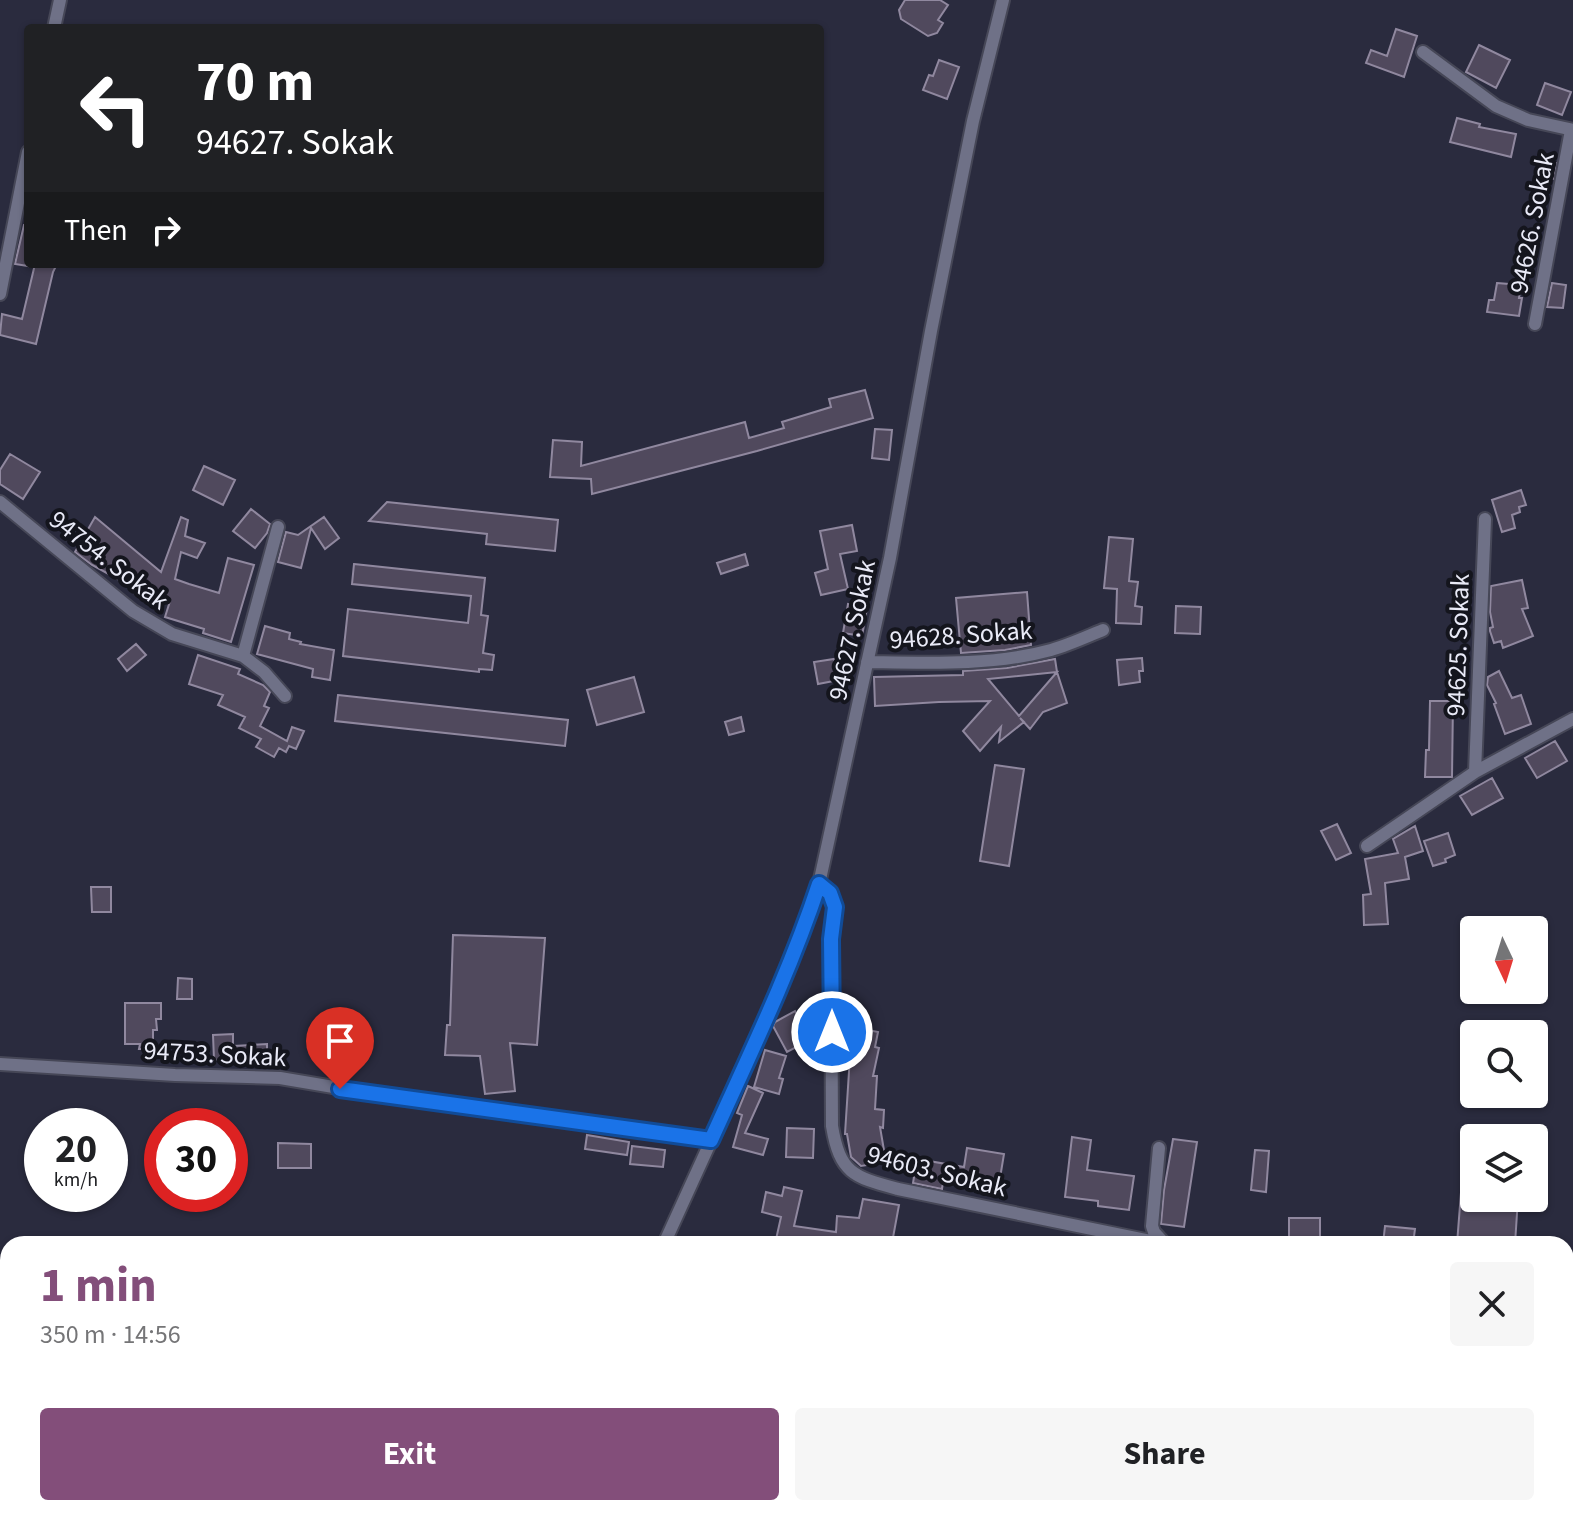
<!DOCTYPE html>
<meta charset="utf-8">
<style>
:root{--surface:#fff;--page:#f6f6f6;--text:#202124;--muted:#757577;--accent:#834e7a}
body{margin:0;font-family:"Source Sans 3",sans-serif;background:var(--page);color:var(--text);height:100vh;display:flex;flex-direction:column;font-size:30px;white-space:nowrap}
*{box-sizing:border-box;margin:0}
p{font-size:26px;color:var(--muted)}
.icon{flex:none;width:44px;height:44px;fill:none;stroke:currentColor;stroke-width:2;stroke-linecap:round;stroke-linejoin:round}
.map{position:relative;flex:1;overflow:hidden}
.side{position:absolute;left:0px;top:1236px;width:1574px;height:280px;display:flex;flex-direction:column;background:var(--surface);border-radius:24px 24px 0 0;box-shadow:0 2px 6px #0004}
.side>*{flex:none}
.hud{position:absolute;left:24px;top:24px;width:800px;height:244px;border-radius:8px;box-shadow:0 2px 6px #0004;background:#202124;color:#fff;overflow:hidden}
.needle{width:52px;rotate:176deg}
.buttons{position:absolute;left:1460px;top:916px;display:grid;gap:16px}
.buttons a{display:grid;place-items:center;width:88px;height:88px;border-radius:8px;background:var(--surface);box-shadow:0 2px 6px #0004;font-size:40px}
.speed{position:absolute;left:24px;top:1108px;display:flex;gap:16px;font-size:40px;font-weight:700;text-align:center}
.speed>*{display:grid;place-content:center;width:104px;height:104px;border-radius:50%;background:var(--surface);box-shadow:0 2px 6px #0004;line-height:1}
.speed small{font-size:20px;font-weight:400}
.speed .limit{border:12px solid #d22;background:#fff;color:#111}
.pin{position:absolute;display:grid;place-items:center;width:68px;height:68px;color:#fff;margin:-82px -34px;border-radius:50% 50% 50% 0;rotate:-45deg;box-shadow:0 0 8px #0007}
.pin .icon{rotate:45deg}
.me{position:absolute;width:88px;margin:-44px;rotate:0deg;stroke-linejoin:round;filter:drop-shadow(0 0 6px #0008)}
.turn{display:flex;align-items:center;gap:28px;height:168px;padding:0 40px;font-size:36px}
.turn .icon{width:104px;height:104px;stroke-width:2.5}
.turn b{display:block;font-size:56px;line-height:68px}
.then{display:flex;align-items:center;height:76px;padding:0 40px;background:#0003;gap:16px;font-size:30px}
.round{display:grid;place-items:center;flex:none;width:84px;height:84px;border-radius:8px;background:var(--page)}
.headline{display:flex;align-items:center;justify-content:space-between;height:136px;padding:0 40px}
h1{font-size:48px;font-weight:700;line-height:60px;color:var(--accent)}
.action{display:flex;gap:16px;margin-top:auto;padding:16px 40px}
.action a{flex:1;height:92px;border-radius:8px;background:var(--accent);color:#fff;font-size:32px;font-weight:700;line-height:92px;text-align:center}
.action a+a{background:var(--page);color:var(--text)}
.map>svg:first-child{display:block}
</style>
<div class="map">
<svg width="1573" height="1516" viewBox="0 0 1573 1516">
<rect width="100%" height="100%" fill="#2a2b3e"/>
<!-- building -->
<path fill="#50495d" stroke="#90889f" stroke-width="2" fill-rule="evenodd" d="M905,0h35l8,5 -10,15 5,3 -6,10 -9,3 -27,-17 -2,-9z
M1396,29l21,7 -13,41 -38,-14 5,-13 16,6z
M1479,45l31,15 -14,28 -30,-16z
M939,60l20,7 -12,32 -24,-9 6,-15 4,1z
M1545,83l26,9 -9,23 -25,-10z
M1457,118l23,6 -1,3 37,7 -5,23 -61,-15z
M1541,162l15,1 -3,16 -14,-1z
M24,225h4v41l-13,-2z
M35,264h22l-4,8 -17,72 -36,-9 2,-21 20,5z
M1497,283l24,2 -2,13h3l-3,18 -32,-4 2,-12h5z
M1552,283l14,2 -3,23 -16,-1z
M865,390l8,28 -116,33 -165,43 -1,-15 -41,-2 3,-37 29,2 -1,24 164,-44 4,16 35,-10 -2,-6 49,-15 -2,-8z
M875,429l17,1 -3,30 -17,-2z
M10,454l30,18 -17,27 -23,-15v-14z
M204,466l31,14 -12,25 -30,-15z
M1521,490l5,15 -7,2 1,5 -8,3 3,13 -13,4 -10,-32z
M387,502l171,18 -3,31 -69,-7 1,-10 -118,-13z
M251,509l19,15 -3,9 -12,15 -22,-17z
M95,517l66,55 20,-55 7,3 -3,16 20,7 -8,15 -16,-6 -6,27 14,5 30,9 9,-35 26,7 -23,77 -28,-9 1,-4 -39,-12 5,-16 -36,-13 -42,-23 -17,-13z
M324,517l15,21 -14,11 -14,-21 -10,40 -23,-6 8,-30 12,3z
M852,525l5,26 -17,3 8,35 -27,6 -6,-22 13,-4 -8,-38z
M1109,537l24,2 -4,42 9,1 -3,24 7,1 -1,17 -25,-1 1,-34 -13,-1z
M745,554l3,11 -27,9 -4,-11z
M354,564l131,14 -4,37 7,1 -5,37 11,2 -2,15 -13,-1v3l-136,-16 5,-47 120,14 3,-27 -119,-12z
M1522,580l6,28 -6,1 11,27 -30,12 -2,-7 -7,2 -4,-12v-3l3,-1 -3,-15 1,-26z
M1027,592l4,53 -26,5 -44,3 -5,-55z
M848,604l19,4 -5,28 -19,-3z
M1176,606l25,1 -1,27 -25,-1z
M265,626l25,7 -1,6 12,3 -1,2 34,6 -4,30 -18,-3 1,-8 -56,-15z
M136,644l10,11 -19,16 -9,-12z
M198,655l42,14 -2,5 25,11 7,7 -6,14 5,2 -9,18 27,15 5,-14 12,4 -8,18 -7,-3 -3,6 -7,-4 -5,9 -18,-10 5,-8 -22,-11 6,-11 -27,-12 5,-10 -34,-11z
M1142,658l1,13h-4l1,11 -21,3 -2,-25z
M834,659l5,21 -21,4 -4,-22z
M1055,659l2,13 10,31 -24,9 -13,17 -10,-11 4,4 -25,20 2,-15 -21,24 -17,-20 27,-30 -51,1 -64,4 -1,-29 89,-2v-4l44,-3zM1057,672l-38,44 -31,-37z
M1499,671l13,27 9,-3 10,29 -26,10 -11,-30 2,-1 -9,-18 1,-8z
M634,677l10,35 -47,13 -10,-35z
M338,695l230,25 -3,26 -230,-25z
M1430,701h23l-1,76h-27l1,-27h3z
M741,717l3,14 -15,4 -4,-13z
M1555,741l12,20 -30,17 -12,-20z
M995,765l29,4 -15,97 -29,-5z
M1492,778l11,20 -31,17 -12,-19z
M1337,824l14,29 -15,7 -15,-29z
M1415,826l8,25 -18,6 4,22 -24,4 3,41 -24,1 -1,-30 8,-1 -6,-35 33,-6 -5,-14z
M1448,833l7,22 -10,4 1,3 -13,4 -9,-25z
M91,887h20v25h-19z
M453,935l92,3 -8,107 -27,-2 5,48 -30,3 -5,-38 -35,-1 2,-30h3z
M178,978l14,1v20h-15z
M125,1003h36v16h-5l1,11h-4v19h-14l1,-5h-15z
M795,1011l15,29 -23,12 -14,-26 2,-4z
M849,1026l29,6 -3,15 4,1 -6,28h4l-2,33 9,1 -1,18 -3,-1 6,35 -25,4 -10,-9 -4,-23h-2l5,-78 -6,-2z
M233,1034v12l34,-2v13l-53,3 -1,-25z
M765,1050l21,6 -7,22 4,1 -4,15 -25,-7z
M748,1086l15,7 -18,40 23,6 -5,16 -30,-8 9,-32 -5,-2z
M787,1128l27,1 -1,29 -27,-1z
M587,1135l42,7 -2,13 -42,-6z
M1072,1137l19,3 -4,30 47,6 -5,34 -31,-4v-5l-33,-4z
M1173,1139l24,3 -13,85 -23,-3 3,-34z
M1465,1141l9,1v56h44l-3,46h-58z
M278,1143l33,1v24h-33z
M632,1146l33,4 -2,17 -33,-3z
M967,1148l37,6 -5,30 -55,-9 -2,14 -29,-6 4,-24 47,8z
M1255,1150l14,1 -3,41 -15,-2z
M784,1187l18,4 -8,35 42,6 1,-16 22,2 4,-19 36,6 -7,38 -24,-5 -1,6h-37l-19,-3 -1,3h-35l6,-27 -19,-5 4,-20 16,4z
M1289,1218h31v25h-31z
M1385,1226l30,3 -2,15h-30z"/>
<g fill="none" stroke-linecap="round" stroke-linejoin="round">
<defs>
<path id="street" d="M54,28l6,-28
M1423,52l73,54 32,14 45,10
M0,294l28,-142
M1535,324l36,-194
M0,502l133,109 39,23 71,22 21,16 21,24
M243,656l35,-129
M867,662c59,1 126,4 184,-12 18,-5 35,-13 52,-20
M1475,772l10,-253
M1367,846l108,-74 98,-53
M819,884l11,9 5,14 -4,32 1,187c8,48 22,51 66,63l267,55
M0,1064l175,11 105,3 101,17 179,23 151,22
M1159,1148l-7,78 2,6 11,12
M664,1244l108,-237 35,-87 12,-36 71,-326 41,-227 42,-210 30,-121
M1566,1327l7,1
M1161,1508l13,8
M28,1516v-8
M522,1516l2,-8"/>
</defs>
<!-- street casing -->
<use href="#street" stroke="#464757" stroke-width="16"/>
<!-- street -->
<use href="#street" stroke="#6f7187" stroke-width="12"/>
</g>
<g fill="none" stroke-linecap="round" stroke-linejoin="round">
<defs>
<path id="route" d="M340,1089l371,51c38,-84 79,-168 108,-256l11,9 5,14 -4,32 1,93"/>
</defs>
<!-- route casing -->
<use href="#route" stroke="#114b97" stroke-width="20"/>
<!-- route -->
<use href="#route" stroke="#1a73e8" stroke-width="14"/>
</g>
<g text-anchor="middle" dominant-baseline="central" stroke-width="8" stroke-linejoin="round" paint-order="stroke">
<!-- street labels -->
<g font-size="26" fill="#e9eaf7" stroke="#14151d">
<text transform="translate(1532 223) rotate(-79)">94626. Sokak</text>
<text transform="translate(109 560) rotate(38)">94754. Sokak</text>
<text transform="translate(852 630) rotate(-78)">94627. Sokak</text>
<text transform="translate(961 635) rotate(-4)">94628. Sokak</text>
<text transform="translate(1458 645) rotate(-88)">94625. Sokak</text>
<text transform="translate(215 1054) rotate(3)">94753. Sokak</text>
<text transform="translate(937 1171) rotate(14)">94603. Sokak</text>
</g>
</g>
</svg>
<div class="buttons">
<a><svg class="needle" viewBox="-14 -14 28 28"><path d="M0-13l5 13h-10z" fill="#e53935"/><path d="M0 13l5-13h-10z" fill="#757577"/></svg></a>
<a><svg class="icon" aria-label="search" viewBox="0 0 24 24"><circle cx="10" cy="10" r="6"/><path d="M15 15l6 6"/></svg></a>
<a><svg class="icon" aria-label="layers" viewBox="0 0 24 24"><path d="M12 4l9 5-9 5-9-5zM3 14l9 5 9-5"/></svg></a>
</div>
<div class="speed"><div>20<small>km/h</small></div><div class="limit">30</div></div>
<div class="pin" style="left:340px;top:1089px;background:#d93025"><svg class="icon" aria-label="arrive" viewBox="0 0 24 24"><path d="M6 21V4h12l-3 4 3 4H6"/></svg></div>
<svg class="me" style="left:832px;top:1032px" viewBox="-20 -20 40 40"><circle r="17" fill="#1a73e8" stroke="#fff" stroke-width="3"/><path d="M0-11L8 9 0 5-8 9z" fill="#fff"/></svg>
<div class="hud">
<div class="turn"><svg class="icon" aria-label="left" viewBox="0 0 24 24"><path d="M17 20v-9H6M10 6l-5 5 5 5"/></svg><div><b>70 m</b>94627. Sokak</div></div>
<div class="then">Then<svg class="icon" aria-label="right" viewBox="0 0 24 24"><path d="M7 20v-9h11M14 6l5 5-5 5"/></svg></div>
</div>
<section class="side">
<div class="headline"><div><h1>1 min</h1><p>350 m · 14:56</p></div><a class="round"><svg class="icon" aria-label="close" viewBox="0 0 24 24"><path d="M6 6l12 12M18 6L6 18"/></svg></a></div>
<div class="action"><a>Exit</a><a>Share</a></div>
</section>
</div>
